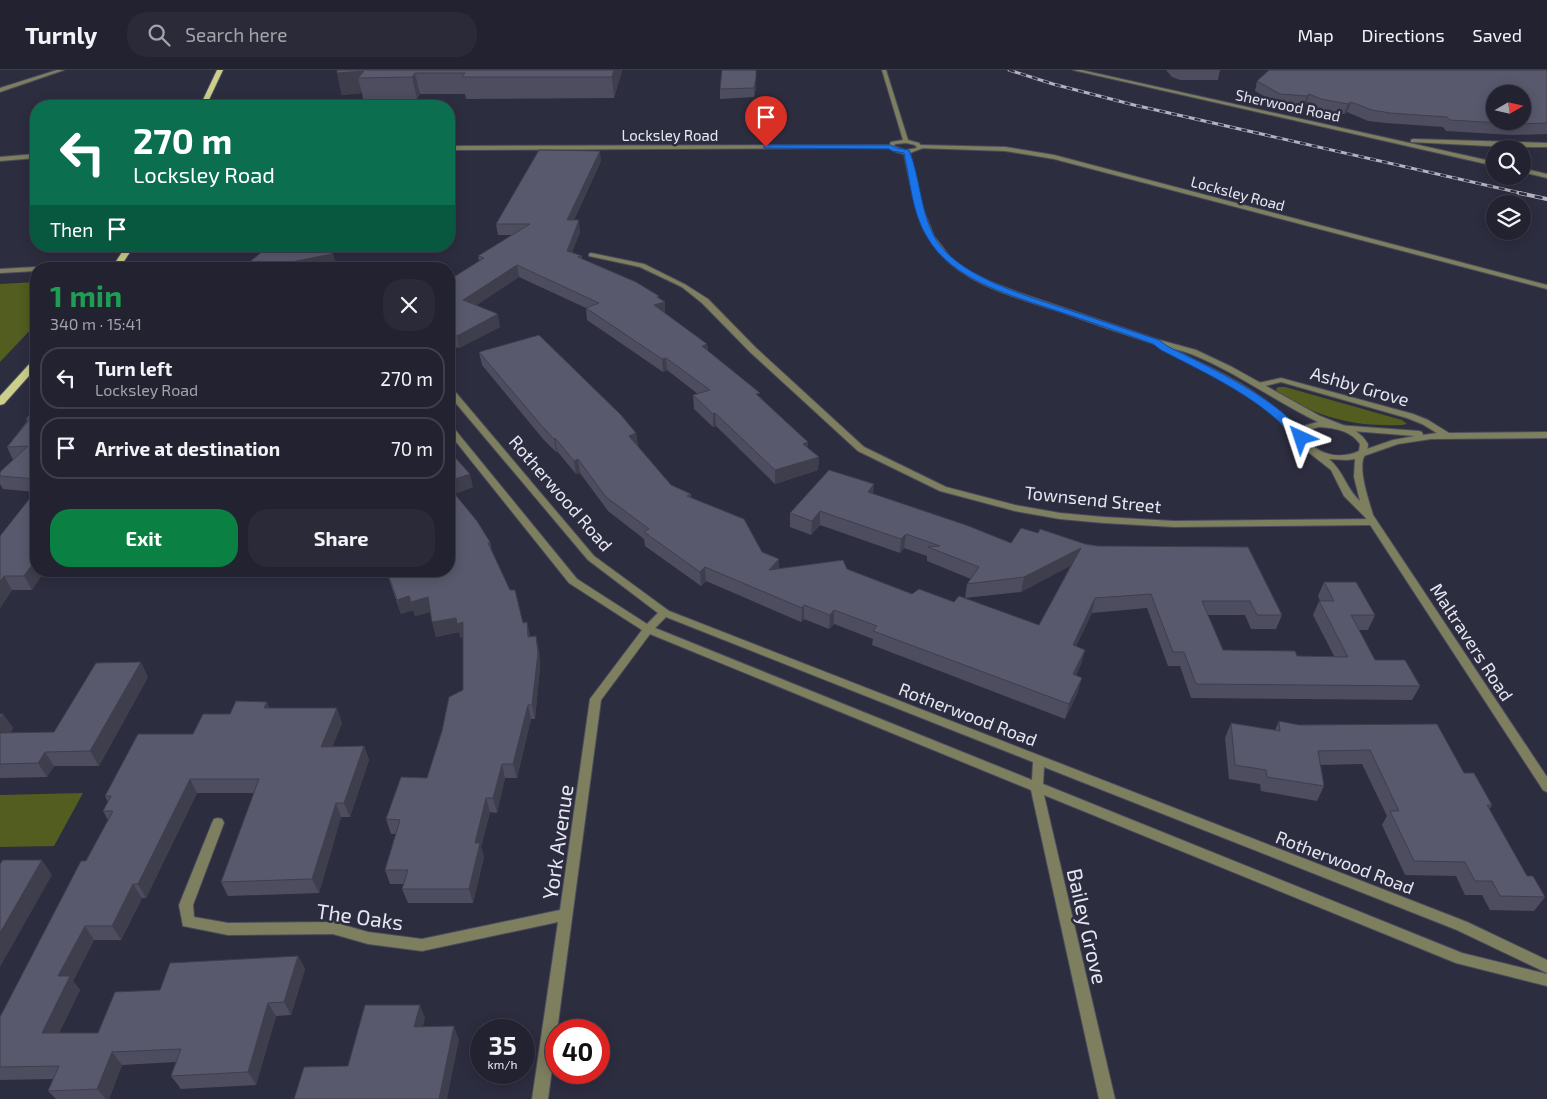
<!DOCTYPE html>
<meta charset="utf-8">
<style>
:root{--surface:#222230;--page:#2a2a38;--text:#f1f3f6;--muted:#a2a4ab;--line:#3f3f4c;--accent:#0b8043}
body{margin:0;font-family:"Exo 2",sans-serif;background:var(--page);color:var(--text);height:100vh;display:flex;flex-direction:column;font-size:19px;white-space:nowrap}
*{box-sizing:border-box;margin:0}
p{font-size:16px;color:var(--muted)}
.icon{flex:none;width:28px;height:28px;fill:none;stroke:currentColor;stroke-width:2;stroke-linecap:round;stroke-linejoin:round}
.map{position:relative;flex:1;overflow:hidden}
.details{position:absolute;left:30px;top:192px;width:425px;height:315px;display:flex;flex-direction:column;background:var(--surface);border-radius:20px;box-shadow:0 2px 12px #0003,0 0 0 1px var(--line)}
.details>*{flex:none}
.guide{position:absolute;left:30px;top:30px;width:425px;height:152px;border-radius:20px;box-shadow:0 2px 12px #0003,0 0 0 1px var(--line);background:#0b6e4f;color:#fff;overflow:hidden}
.needle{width:32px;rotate:81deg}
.buttons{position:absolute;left:1486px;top:15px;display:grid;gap:10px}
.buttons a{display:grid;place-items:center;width:45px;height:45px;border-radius:50%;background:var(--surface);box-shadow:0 2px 12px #0003,0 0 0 1px var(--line);font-size:25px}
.speed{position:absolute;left:470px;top:949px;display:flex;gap:10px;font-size:25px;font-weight:700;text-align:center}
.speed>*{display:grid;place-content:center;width:65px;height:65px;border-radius:50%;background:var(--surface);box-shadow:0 2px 12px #0003,0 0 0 1px var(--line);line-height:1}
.speed small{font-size:12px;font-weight:400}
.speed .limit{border:8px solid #d22;background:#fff;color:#111}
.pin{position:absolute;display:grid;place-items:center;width:42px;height:42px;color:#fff;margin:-51px -21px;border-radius:50% 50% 50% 0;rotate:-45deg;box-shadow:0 0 5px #0007}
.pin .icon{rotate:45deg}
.me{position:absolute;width:55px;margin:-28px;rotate:318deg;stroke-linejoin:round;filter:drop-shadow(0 0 4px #0008)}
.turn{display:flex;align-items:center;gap:18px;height:105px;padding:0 20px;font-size:22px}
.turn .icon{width:65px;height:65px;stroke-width:2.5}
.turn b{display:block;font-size:35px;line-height:42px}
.then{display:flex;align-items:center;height:48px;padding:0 20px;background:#0003;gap:10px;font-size:19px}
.round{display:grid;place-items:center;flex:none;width:52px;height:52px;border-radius:20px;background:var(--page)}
.head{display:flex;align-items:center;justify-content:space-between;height:85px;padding:0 20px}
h1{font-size:30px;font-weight:700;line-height:38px;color:#1e9e55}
.primary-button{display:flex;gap:10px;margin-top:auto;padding:10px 20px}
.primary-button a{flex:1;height:58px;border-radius:20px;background:var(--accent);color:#fff;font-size:20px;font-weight:700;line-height:58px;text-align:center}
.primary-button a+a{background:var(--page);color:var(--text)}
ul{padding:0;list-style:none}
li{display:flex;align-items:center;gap:15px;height:62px;margin:0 10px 8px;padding:0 10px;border:2px solid var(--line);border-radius:20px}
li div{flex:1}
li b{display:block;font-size:19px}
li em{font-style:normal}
header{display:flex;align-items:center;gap:30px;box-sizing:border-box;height:70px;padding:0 25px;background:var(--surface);border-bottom:1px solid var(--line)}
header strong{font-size:24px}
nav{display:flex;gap:28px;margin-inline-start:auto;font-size:18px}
.search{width:350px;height:45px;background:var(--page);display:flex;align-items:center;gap:12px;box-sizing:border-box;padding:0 18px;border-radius:20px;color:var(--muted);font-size:19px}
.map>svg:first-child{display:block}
</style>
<header>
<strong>Turnly</strong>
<div class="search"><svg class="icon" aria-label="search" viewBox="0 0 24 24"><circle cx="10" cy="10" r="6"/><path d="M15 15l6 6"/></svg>Search here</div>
<nav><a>Map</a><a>Directions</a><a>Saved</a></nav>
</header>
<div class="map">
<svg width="1547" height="1029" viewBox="0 0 1547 1029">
<rect width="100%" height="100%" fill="#2d2d40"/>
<!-- green -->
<path fill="#525d1f" d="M36,212v42l-36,38v-78z
M1278,317h7l117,33 5,4c-7,2 -16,1 -23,1 -40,0 -73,-12 -107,-33l-1,-3z
M83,723l-29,53 -54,1v-52z"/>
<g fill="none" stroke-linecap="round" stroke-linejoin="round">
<defs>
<path id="minor" d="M57,0h7l-64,22v-4z
M1073,0h8l414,92v4z
M1413,69l134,4v4h-38l-98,-5v-2z
M891,75l2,1v2l-444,2v-4z
M920,75l85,2 49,8 493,130v4l-493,-130 -49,-8 -87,-3v-2z
M36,84v4l-36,3v-4z
M1522,98l25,6v4l-25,-6z
M591,183l53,11 42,21 22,14 48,49 108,99 82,40 69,18 45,8 44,4 70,4 198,-2 5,3 -5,3 -198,2 -70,-4 -44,-4 -45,-8 -75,-20 -82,-40 -108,-99 -48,-49 -20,-16 -42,-20 -51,-11v-2z
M1281,308l132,36 15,6 21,13 98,-1v6l-116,1 -33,5 -37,13 -3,-1 -1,-2 1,-2 35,-12 22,-4 -75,-6 -4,-3 1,-2 82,6 3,1 1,3 14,-2 -15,-9 -15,-6 -126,-36 -20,5 -4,-2 1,-2z
M449,318h3l142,168 75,55 798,311 80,38v13l-90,-43 -413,-163 -1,17 419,169 85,21v12l-91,-23 -412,-168 71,304h-16l-68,-309 -381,-156 -49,66 -53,399h-16l26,-177 -136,29 -54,-7 -35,-10 -105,1 -45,-9 -4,-21 33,-82 2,-4 4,-1 4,1 2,4 -31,82 1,12 34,6 105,-1 35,10 54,7 138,-29 30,-211 52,-69 -73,-47 -120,-150v-7h3l125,153 70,45 11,-11 -70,-53 -139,-165zM666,547l367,145 -1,18 -377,-152z"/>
<path id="tertiary" d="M882,0h4l22,70 11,3 4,5 -13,5 13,56 11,27 17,22 18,13 20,10 31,12 136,46 40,11 36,17 88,49 33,13 10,8 5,7 -1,8c-12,12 2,48 6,63l174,262v15l-4,-2 -178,-273 -21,-21 -13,-26 -24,-19 -34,-37 -16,-12 -36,-23 -56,-28 1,-2c9,-1 21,7 29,11 38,18 77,39 104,71l4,-5 15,-4c-43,-21 -82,-50 -127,-68 -13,-5 -27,-7 -40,-11 -31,-10 -60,-20 -90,-31 -43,-14 -95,-26 -124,-62 -21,-27 -26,-63 -33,-96l-8,-2 -8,-5 3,-5 12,-2zM906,73l9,2 2,3 -12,2 -11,-4 1,-2zM1319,357c15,1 31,3 41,17l-1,7c-19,9 -45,4 -54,-16l4,-5zM1329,389l18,1 8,-1 -1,18 6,24c-15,-14 -15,-28 -31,-42z
M119,192l2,1v2l-43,4h-37l3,-2z
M36,197l3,2h-3v2l-36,2v-4z"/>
<path id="primary" d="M217,0h6l-17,36h-6z
M126,176h8l-15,23h-8z
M36,289v9l-32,36 -4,1v-9l33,-36z"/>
</defs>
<!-- minor casing -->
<use href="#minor" stroke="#4b4b5d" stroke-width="2"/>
<!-- tertiary casing -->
<use href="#tertiary" stroke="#4b4b5d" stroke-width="2"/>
<!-- primary casing -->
<use href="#primary" stroke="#4b4b5d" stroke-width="2"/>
<!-- minor -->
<use href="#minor" fill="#7d7f5f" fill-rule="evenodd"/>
<!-- tertiary -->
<use href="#tertiary" fill="#7d7f5f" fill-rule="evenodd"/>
<!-- primary -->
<use href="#primary" fill="#cccf8a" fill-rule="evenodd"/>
<defs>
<path id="rail-far1" d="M1009,0l44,14 81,21 391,89"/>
<path id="rail" d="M1519,123l28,6"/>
</defs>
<!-- rail-far1 casing -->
<use href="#rail-far1" stroke="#b2b2c0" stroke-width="3"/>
<!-- rail casing -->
<use href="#rail" stroke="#b2b2c0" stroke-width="4"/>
<!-- rail-far1 -->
<use href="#rail-far1" stroke="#2d2d40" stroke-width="2" stroke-dasharray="6" stroke-linecap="butt"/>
<!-- rail -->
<use href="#rail" stroke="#2d2d40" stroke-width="2.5" stroke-dasharray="8" stroke-linecap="butt"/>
</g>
<!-- wall -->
<path fill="#4d4d5f" d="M337,0h285v1l-8,27 -148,1 -1,-5h-45l-3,5 -54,1 -1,-7 -20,2 -5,-22z
M722,0l34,18 -2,9 -34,2v-10z
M1166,0h54l-2,10h-38l-8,-3z
M1547,0v64l-35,1 -66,-4 -3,-4 -57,-4 -18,-2 -21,-9 -3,2 -26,-5 -12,-5 -2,2 -27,-2 -22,-13 2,-10z
M601,91l-27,59 6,12 -8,20 10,4v3l77,37v2l6,4v12l42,30 1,7 52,46 48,51 11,9 -1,13 -43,14 -59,-58 -3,1 -19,-18 -1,-14 5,-1 -31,-24 -4,2 -76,-52 -1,-12 -67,-31 -43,28 24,22 -41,21 -10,-3v-65l30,-19 -1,-5 34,-21h-14l-2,-11z
M479,282l157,81 2,13 33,39 20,9v4l71,54 17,17h68l65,25 42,8 85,23 32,-60 -50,27 -56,6 2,-14 4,-5 -44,-18v-5l-23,-8 -4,5 -80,-28 -9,10 -21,-8v-14l83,-19 138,49 27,-10 47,11 13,2 150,1 34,68 -6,14h-25l-6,-14h-37l15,35 74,6h37l-21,-41 6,-14h1l-2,-5 6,-14 51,33 -7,15h-9l16,30 45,26 -8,14 -221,-2 -11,-32h-12l-21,-58 -55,5 -16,33 9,4 -4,14 -5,11 2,17 -13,27 -193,-74 1,-6 -39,-15 -5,5 -25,-10 -3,3 -95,-41 -5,5 -56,-40 -1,-7 -36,-28 -28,-38 -4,1 -19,-23 -1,1 -13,-13 -61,-74z
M36,337v85l-33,-3 -3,-5v-12l13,-12 -6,-13 20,-26 -1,-2z
M449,386l24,31 -18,7 35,48 2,9 31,72 4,-1 3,14 9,14 1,17 -5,52h-4l-14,59h-12l-8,35 -7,-1 -9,35 3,10 -11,46h-65l-6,-14 2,-5h-14l-5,-14 11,-36h-5l-5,-15 41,-41 36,-88v-53l-2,1 -2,-6 -23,5 -6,-25 -15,4 -2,-6 -12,4 -15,-43h63z
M30,428l2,92h-20l-12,18v-72z
M148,607l-49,89h-45l-7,11 -47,1v-64h3l10,14 -3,5 44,-1z
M270,638l72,15 -10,24 32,-1 5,14 -19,57h-9l-22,76 -91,3 -7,-14 33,-89h-57l-51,105h-4l-21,42h-27l-21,41 7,9 -21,43h39l62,-43 138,-34 7,13 -14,46 -15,1 -20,69 -75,4 -10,-13 5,-14 -54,3 -13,34h-53l-8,-8 5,-12 -53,1v-63l108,-197 -5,-9 5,-9 -3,-6 88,-62 37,-20z
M1279,651l185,52 28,32 -3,5 38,66 18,21 -11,14 -44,-1 -8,-15h-17l-9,-19 -51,-1 -23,-50 5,-9 -25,-52 -41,1 3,21 -7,15 -56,-10 -1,-7 -31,-5 -4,-41 6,-15 44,7z"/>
<!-- shaded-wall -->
<path fill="#3e3e4d" d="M614,0h8v1l-8,27 -2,-21z
M364,1l-6,7 4,15 -20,2 -5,-22z
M415,3l5,21 -3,5 -5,-22z
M756,8v10l-2,9v-9z
M1309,24l-3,10 -2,2 3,-10z
M1351,32l-4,10 -3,2 4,-10z
M600,81l1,10 -33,71 -1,-12z
M579,150l1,12 -12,30 -1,-11z
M332,179l3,12 1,5 -14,3h-66z
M517,195l2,12 -54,36 -2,-13z
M659,226v8l6,-2v12l-11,-9 3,-8z
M498,244l2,13 -41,21 -2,-12z
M707,274l1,13 -6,-11z
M666,288l1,12 -4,2 -1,-13z
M715,343l1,13 -3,1v-13z
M636,363l2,14 -9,-11z
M555,368l2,13 -1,1 -2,-13z
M808,372v13l-5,-11z
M819,387l-1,13 -43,14v-14z
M578,389l2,14 -4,1 -2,-13z
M470,404l3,13 -24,9v-15z
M874,414l-1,14 -5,-6z
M820,441v14l-9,10 1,-14z
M906,464l-2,14 -4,5 1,-14z
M1081,478l-3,14 -57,30 3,-15z
M36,489v12h9l-13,19 -8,-14z
M779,489v14l-10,-3z
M705,497l1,14 -5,5 -1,-14z
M340,501h10l-9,4z
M4,506l8,14 -12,18v-26z
M409,526l4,14 -12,4 -4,-14z
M428,527l4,14 -17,5 -4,-14z
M1095,528l-3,15 -23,47 4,-15z
M804,535v14l-3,3 1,-14z
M834,540v14l-5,5 1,-14z
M456,548l7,4 4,14 -6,2 -2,-6 -23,5 -4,-15z
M527,552l3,14 -2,1z
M536,566l3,14 1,17 -5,52 -3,-14z
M1085,580l-4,14 -12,24 4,-14z
M141,592l7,15 -49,89 -9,-15z
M1082,608l-4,14 -13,27 4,-15z
M267,632l6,14 -9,-8z
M528,635l3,14 -14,59 -4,-14z
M337,638l5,15 -15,38 -6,-14z
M3,644l10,14 -13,19v-28z
M364,676l5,14 -19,57 -6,-14z
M45,682l9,14 -7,11 -9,-14z
M502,694l3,14 -8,35 -4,-15z
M190,709l7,14 -51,105 -8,-14z
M486,728l4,14 -9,35 3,10 -11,46 -4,-14 6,-46z
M336,733l5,14 -22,76 -7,-14z
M42,790l10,15 -52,92v-34z
M133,814l9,14 -21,42 -9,-14z
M85,856l9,14 -21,41 7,9 -27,56 -11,-13 16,-57z
M298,886l7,13 -14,46 -7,-13z
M268,933l8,13 -20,69 -8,-13z
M420,935l5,13 -5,22 -6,-13z
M454,956l5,14 -12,59h-8z
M112,982l10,13 -13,34h-3l-9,-10z"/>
<!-- building -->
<path fill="#59596e" stroke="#3e3e4d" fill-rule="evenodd" d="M337,0h277l-2,7h-150l3,-4h-50l-3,4 -54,1 6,-7 -27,2z
M722,0h34v8l-2,10 -34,1z
M1269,0h278v53l-30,1 -67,-4 -3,-3 -57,-4 -18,-3 -21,-8 -3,2 -27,-5 -12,-5 -2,2 -27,-2 -23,-13zM1495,24h27v27h-27z
M539,80l61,1 -33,69h12l-12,31 15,5 -4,1 58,25 23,14 -2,1 8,5 -11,3 53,39 -5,2 58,47 -4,1 52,48 -5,2 16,13 -44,13 -60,-57 -2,1 -20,-19 17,-5 -44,-32 -4,1 -76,-51 13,-5 -82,-38 -54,35 35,14 -41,22 -8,-3v-53l35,-22 -6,-2 52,-32h-34z
M269,176h37l26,3v5l-76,15h-15z
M539,265l82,80 15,18 -7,3 42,49 20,9 -4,2 57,23 18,33 17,7 -10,11 74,-10 4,9 65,25 7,-5 35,13 5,-6 80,29 42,-77 -57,29 -57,7 12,-17 -51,-20 12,-1 -34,-12 -5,5 -81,-28 -8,10 -22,-8 39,-43 45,14 -6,8 98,33 45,18 10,-15 17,5 2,-4 45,15 13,2 150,1 34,68h-25l-7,-14h-48l21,49 72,1 2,5 51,1 -29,-56h15l-10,-19h32l19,33h-24l24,45h30l15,26 -224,-2 -12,-32h-11l-22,-58 -56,4 -22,47 12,5 -12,24 9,4 -13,26 -196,-73 4,-5 -43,-16 -4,5 -26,-10 -2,3 -97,-41 -5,5 -56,-40 5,-3 -43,-32 -28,-38 -4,2 -19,-23 -1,1 -13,-14 -62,-73z
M36,337v72l-36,-3v-4l28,-26 -21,1 23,-28h-4z
M453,385l17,19 -21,7v-25z
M449,417l28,34 13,21 -2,1 22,47h5l8,33 4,-1 1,15 8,-1 2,17 -6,52h-4l-15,59h-11l-9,34h-7l-11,45h5l-11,46h-67l6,-19h-23l15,-50 -14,-1 15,-42 26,1 15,-47 7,-34 14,-7v-68l-6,2 -1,-6 -24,4 -4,-25 -17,5 -2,-6 -12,4 -10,-29h62z
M36,427v62l-12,17h-20l-4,6v-46l30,-38z
M141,592l-51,89 -45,1 -7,11 -38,1v-31l54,-1 42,-69z
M236,631l31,1 -3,6h73l-16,39 43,-1 -20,57h-8l-24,76 -91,3 38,-103h-69l-52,105h-5l-21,42h-27l-27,50h12l-28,57h56l17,-41 45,-2 10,-27 128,-7 -14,46 -16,1 -20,69 -77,4 10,-27 -69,3 -15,37 -49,2 11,-25 -59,1v-50l81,-156h5l27,-50h-10l8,-15h-6l33,-62h55l10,-20h27z
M0,644h3l-3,5z
M1279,651l20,4 138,-1 27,49h10l18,32h-5l40,71h6l12,21 -45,-1 -8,-15h-17l-10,-19 -51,-1 -24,-50h9l-29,-61 -52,1 6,35 -57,-9 -1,-7 -31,-5 -4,-42 49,8z
M3,790h39l-42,73v-69z
M365,935h55l-6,22 40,-1 -15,73h-145l10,-32 44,-1z"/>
<!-- route -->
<path fill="#1a73e8" stroke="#114b97" d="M766,75h125l6,3 12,2c11,27 11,58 24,84 20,42 95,62 136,76 30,10 60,20 90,30l8,6c40,20 119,56 141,95l-5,3 -3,-1c-37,-44 -89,-67 -139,-93l-8,-6c-31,-11 -62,-22 -93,-32 -46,-16 -107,-30 -133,-75 -15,-24 -17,-57 -23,-84l-12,-2 -3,-2 -125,-1v-2z"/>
<g text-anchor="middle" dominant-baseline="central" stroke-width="5" stroke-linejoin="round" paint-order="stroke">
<!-- far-street labels -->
<g font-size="15" fill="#e7e7f3" stroke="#2d2d40">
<text transform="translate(1288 35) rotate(12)">Sherwood Road</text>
<text x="670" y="65">Locksley Road</text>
<text transform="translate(1238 123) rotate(15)">Locksley Road</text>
</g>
<!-- street labels -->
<g font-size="18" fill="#e7e7f3" stroke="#2d2d40">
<text transform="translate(1360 316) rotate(16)">Ashby Grove</text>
<text transform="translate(561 423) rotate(49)">Rotherwood Road</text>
<text transform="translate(1093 429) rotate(6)">Townsend Street</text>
<text transform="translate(1472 572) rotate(57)">Maltravers Road</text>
<text transform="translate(968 644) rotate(21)">Rotherwood Road</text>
<text transform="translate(1345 792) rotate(21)">Rotherwood Road</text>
</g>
<!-- near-street labels -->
<g font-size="21" fill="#e7e7f3" stroke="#2d2d40">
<text transform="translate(557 772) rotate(-82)">York Avenue</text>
<text transform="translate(360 846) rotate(8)">The Oaks</text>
<text transform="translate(1088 856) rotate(77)">Bailey Grove</text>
</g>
</g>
</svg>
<div class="buttons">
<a><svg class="needle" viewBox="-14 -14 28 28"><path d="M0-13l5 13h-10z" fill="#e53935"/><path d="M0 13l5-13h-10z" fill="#a2a4ab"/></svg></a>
<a><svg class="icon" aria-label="search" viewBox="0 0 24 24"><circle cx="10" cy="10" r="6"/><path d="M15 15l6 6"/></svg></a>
<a><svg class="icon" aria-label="layers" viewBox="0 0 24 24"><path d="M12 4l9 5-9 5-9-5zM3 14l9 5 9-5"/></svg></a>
</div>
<div class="speed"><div>35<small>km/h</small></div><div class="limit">40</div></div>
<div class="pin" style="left:766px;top:77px;background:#d93025"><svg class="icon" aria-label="arrive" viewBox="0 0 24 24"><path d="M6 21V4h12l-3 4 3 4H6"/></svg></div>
<svg class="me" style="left:1301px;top:368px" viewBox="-20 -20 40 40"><path d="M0-17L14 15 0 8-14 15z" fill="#1a73e8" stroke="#fff" stroke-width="4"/></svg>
<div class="guide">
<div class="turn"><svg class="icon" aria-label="left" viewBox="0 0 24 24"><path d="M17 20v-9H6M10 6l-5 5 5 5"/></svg><div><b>270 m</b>Locksley Road</div></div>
<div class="then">Then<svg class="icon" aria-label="arrive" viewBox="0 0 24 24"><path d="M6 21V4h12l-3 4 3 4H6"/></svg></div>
</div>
<section class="details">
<div class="head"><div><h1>1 min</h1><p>340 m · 15:41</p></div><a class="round"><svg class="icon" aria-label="close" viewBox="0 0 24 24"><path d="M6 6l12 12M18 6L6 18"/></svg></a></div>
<ul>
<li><svg class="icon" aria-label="left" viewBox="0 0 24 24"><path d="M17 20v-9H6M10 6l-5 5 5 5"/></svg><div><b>Turn left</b><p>Locksley Road</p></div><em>270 m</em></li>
<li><svg class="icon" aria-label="arrive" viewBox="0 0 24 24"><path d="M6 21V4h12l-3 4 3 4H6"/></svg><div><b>Arrive at destination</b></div><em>70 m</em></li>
</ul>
<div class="primary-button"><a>Exit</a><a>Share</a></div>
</section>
</div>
